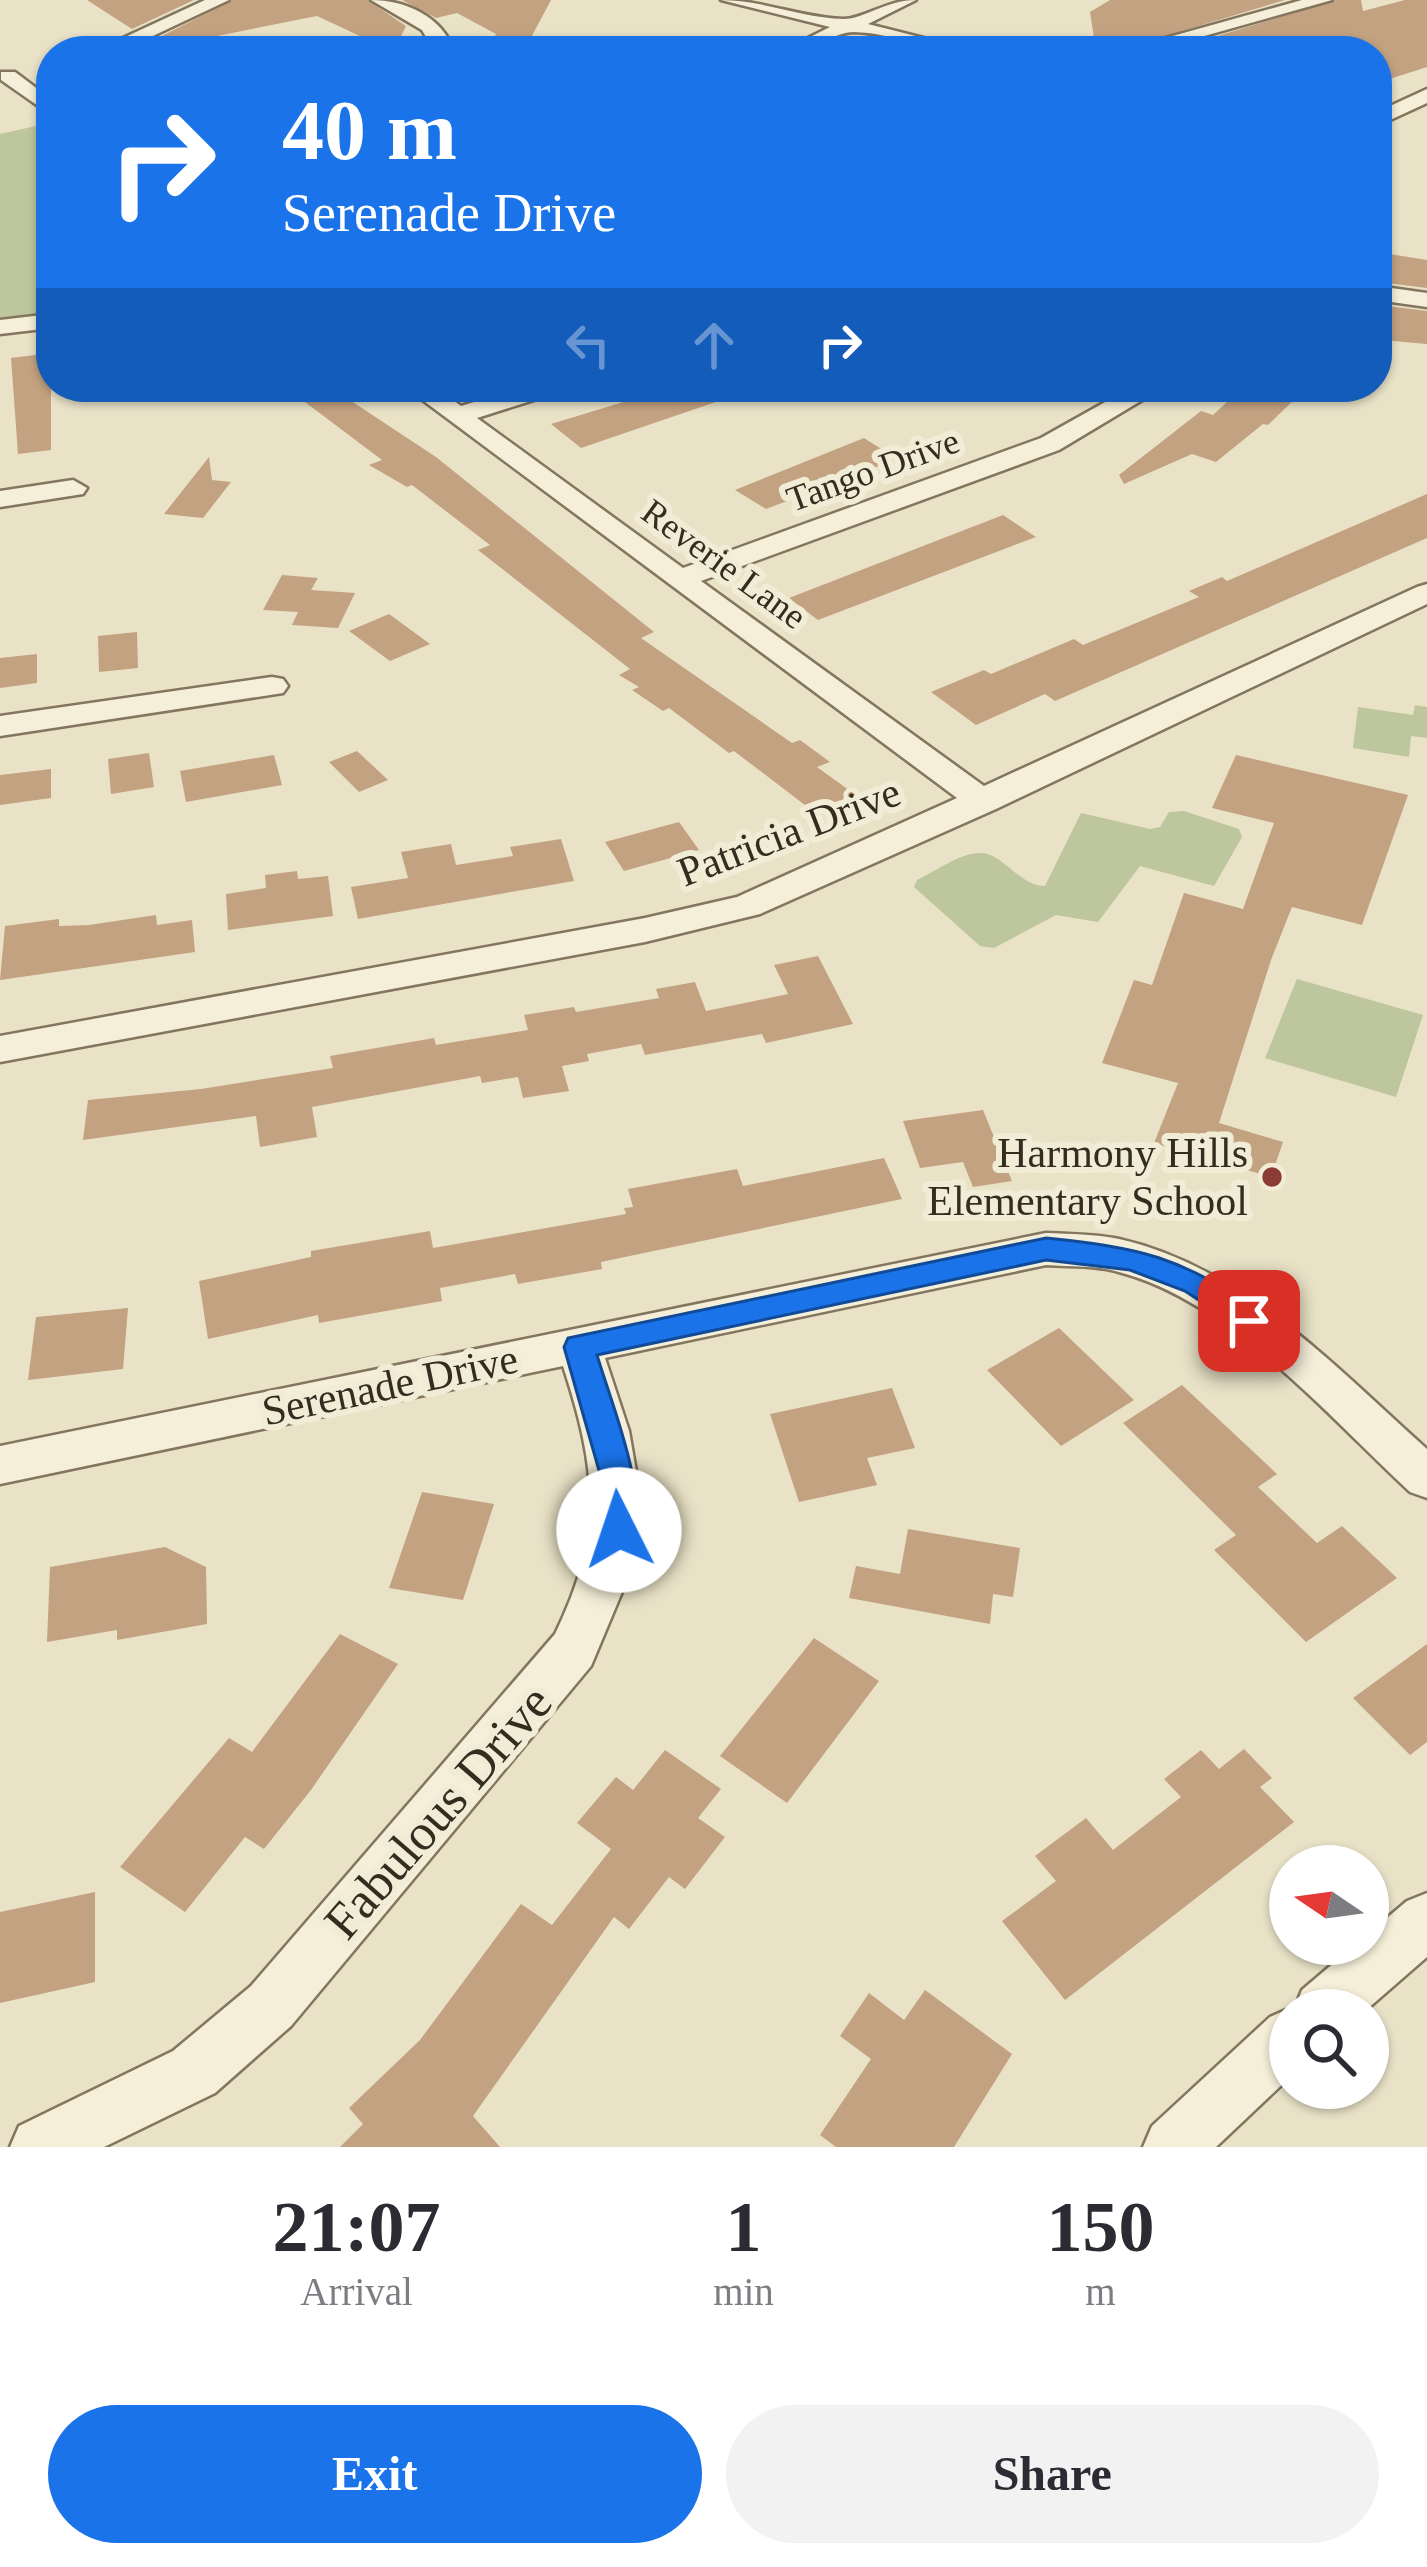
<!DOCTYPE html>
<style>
:root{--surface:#fff;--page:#f2f2f3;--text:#2b2b33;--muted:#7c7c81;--accent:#1a73e8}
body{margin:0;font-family:Georgia,serif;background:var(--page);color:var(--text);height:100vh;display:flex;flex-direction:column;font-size:45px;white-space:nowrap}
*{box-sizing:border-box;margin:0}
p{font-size:39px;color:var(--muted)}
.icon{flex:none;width:66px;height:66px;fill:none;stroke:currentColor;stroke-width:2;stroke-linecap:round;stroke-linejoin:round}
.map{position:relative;height:2147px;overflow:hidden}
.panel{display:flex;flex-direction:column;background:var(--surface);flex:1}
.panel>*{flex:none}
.top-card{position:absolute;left:36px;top:36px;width:1356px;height:366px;border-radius:48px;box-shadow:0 3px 9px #0004;background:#1a73e8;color:#fff;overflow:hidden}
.needle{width:78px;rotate:283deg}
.tools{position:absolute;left:1269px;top:1845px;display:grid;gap:24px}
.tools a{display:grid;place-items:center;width:120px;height:120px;border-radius:50%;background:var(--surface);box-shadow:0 3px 9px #0004;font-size:60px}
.pin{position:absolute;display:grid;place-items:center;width:102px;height:102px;color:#fff;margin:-51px;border-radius:24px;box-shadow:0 6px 18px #0006}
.me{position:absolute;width:132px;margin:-66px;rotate:356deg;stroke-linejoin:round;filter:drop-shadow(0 0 9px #0008)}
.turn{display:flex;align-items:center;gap:42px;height:252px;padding:0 48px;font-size:54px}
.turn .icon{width:156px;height:156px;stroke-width:2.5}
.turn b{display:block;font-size:84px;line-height:102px}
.lanes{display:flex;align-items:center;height:114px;padding:0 48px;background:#0003;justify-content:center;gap:60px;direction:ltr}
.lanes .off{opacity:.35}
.eta{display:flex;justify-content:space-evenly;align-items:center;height:204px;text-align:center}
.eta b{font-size:72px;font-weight:800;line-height:84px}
.cta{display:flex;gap:24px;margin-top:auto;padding:24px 48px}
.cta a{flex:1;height:138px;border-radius:72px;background:var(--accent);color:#fff;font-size:48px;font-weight:800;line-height:138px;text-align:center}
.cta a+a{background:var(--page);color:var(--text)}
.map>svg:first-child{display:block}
</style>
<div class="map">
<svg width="1427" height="2147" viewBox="0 0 1427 2147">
<rect width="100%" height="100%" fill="#e9e2c7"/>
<!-- green -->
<path fill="#bdc69c" d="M45,124l6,4v187l-51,6v-187z
M1415,705l12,2v31l-16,-2 -2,21 -56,-9 5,-41 55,8z
M1184,811l55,18 3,8 -28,49 -74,-20 -42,56 -42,-7 -62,33 -14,-2 -66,-59 3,-7c17,-8 42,-26 61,-27 25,-2 40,33 67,33l36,-73 69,16 10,-2 9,-15z
M1297,979l126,36 -27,82 -131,-39z"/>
<!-- building -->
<path fill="#c3a281" d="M87,0h107l-62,29z
M233,0h134l39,26 -11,22h-35l4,-10 -47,-22 -110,22 22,13h-62l-15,-10z
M402,0h149l-27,51h-37l9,-17 -39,-21 -21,5z
M1110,0h175l-170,51h-19l-6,-39z
M1336,0h25l2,11 42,-11h22v67l-50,16v-32h-209z
M1377,252l50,8v28l-48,-6z
M1380,305l47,6v33l-45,-4z
M51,353v97l-33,4 -7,-96z
M285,387h45l106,70 218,175 -13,6 151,105 8,-3 30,22 -13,5 40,29 -39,19 -84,-64 -5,2 -60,-45 -6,3 -31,-21 7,-3 -20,-12 11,-6 -152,-119 12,-5 -78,-60 -5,2 -38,-22 13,-5z
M673,387h71l1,5 -164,56 -30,-24z
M1243,387h27l29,8 -31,30 -5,-1 -47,38 -24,-8 -68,30 -5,-9 82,-64 12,4z
M864,438l33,21 -131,50 -31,-19z
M209,457l3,23 19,2 -28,36 -39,-4z
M1427,494v44l-372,163 -10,-7 -69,31 -45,-33 53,-22 7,4 83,-35 9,6 116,-48 -10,-6 33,-14 5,4z
M1003,515l33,22 -218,83 -29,-22z
M282,575l36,3 -7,12 44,3 -17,35 -46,-3 6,-13 -35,-2z
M389,614l41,30 -40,17 -41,-30z
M137,632l1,36 -39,4 -1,-36z
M37,654v29l-37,5v-30z
M357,751l31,29 -29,12 -30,-30z
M149,753l5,34 -43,7 -3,-35z
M274,755l8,30 -96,17 -6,-31z
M1236,755l172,40 -46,130 -70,-18 -21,53 -52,163 64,19 -12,35 -117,-34 24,-60 -76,-20 32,-83 18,5 32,-92 59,16 31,-86 -62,-15z
M51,769v29l-51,7v-30z
M679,822l20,28 -75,21 -19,-29z
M561,839l13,42 -216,38 -7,-32 57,-9 -7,-26 50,-8 5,21 57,-9 -3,-9z
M297,871l1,8 30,-3 5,40 -105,14 -2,-36 40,-6 -1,-13z
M156,915l1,10 35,-5 3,32 -195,28 5,-54 54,-7v7l30,-1z
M818,956l35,68 -87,19 -4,-9 -117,21 -4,-11 -54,10 2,7 -27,5 7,25 -46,7 -5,-21 -36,6 -2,-7 -168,31 5,30 -57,10 -4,-31 -173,24 5,-40 113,-11 132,-21 -3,-12 104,-18 2,7 92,-15 -4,-15 50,-8 2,5 83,-14 -3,-9 39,-7 11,29 82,-17 -14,-29z
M983,1110l29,71 -39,6 -10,-25 -43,6 -17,-47z
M884,1158l18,41 -301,63 1,7 -84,15 -3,-10 -75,14 2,13 -123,22 -1,-8 -110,24 -9,-58 112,-24v-6l119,-20 3,17 193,-34 -2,-6 9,-1 -5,-18 109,-20 6,17z
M128,1308l-5,61 -95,11 8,-63z
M1059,1328l75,72 -73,46 -74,-76z
M1182,1385l95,89 -19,13 59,56 25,-17 55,52 -91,64 -92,-92 22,-15 -113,-112z
M892,1388l23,60 -48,10 10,27 -78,17 -29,-88z
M422,1492l72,12 -31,96 -74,-12z
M908,1529l112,19 -7,49 -20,-3 -3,30 -141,-26 7,-32 44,8z
M165,1547l41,20 1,57 -90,16v-10l-70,12 3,-75z
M340,1634l58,30 -87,126 -47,59 -19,-12 -60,75 -65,-45 109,-129 23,14z
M814,1638l65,43 -92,122 -67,-47z
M1427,1644v98l-17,13 -57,-57z
M1244,1749l28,29 -12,9 34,35 -229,178 -63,-79 54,-40 -21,-25 51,-38 27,32 68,-53 -17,-18 37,-29 18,19z
M665,1750l56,39 -23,29 27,19 -40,52 -16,-12 -40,52 -15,-12 -141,199 27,31h-160l23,-23 -14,-16 71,-68 101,-136 31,21 59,-76 -34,-26 39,-46 17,13z
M95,1892v90l-95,21v-91z
M925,1990l87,64 -58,93h-118l-16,-12 51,-76 -31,-23 29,-43 35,27z"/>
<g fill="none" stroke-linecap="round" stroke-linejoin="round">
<defs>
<path id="street" d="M205,0h24l-108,51h-26z
M371,0c34,0 71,16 83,51h-20l-12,-21z
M721,0c42,0 81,18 123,19 20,0 42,-19 72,-19l-48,24 107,27c-44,0 -83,-18 -121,-19 -20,0 -40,19 -72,19l48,-24z
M1302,0h30l-181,51h-32z
M1,72h14l36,27v16l-50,-35z
M1427,89v14l-50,23v-14z
M1377,286l50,7v14l-50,-7z
M51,314v14l-51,6v-14z
M405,387h30l26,19 62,-19h40l-4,5 -82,26 206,150 358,-130 91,-51h32l-105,63 -358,131 283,205 433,-199 10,-3v20l-431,205 -236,105 -115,28 -645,120v-26l645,-118 92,-21 220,-99z
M73,480l14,8 -4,6 -83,13v-16z
M272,677l11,2 5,7 -5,7 -283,43v-20z
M1046,1233c24,1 49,1 73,6 125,28 217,129 308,210v49l-17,-6c-82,-76 -180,-191 -291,-220 -23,-7 -49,-5 -73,-7l-441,93 24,73 12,69 -9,68 -41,98 -300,360 -76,67 -111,54h-94l9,-21 154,-75 78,-65 304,-352c49,-100 42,-164 8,-268l-563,118v-38z
M1427,1893v64l-61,53h-76v67l-74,70h-73l9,-21 118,-109 20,-9 4,2 8,-20 54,-46h12v-10l39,-33z"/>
</defs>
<!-- street casing -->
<use href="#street" stroke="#83755e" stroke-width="5"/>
<!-- street -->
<use href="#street" fill="#f5efd9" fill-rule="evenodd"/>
</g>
<!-- route -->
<path fill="#1a73e8" stroke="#114b97" stroke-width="3" d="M1046,1238c96,10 133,18 214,74l5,9 -5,8 -11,4 -64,-42 -55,-21 -84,-10 -449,95c13,45 54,143 34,185l-12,5 -12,-5 -5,-10 -2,-56 -36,-127 4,-9z"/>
<!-- markers -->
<circle fill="#8b3c35" stroke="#f1ecd6" stroke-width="4.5" cx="1272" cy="1177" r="12"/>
<g text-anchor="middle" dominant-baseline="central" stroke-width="12" stroke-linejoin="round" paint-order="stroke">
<!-- far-street labels -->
<g font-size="36" fill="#352c20" stroke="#f1ecd6">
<text transform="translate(873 470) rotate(-20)">Tango Drive</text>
<text transform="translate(724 564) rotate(36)">Reverie Lane</text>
</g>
<!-- street labels -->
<g font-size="42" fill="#352c20" stroke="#f1ecd6">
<text transform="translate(789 832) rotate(-21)">Patricia Drive</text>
<text transform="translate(390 1385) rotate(-12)">Serenade Drive</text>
</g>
<!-- poi labels -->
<g font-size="42" fill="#352c20" stroke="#f1ecd6" text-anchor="end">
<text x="1248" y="1153">Harmony Hills<tspan x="1248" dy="48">Elementary School</tspan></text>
</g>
<!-- near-street labels -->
<g font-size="51" fill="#352c20" stroke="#f1ecd6">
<text transform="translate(438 1812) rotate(-49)">Fabulous Drive</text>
</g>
</g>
</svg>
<div class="tools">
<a><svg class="needle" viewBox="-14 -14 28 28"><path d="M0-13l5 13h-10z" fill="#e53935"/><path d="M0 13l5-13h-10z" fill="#7c7c81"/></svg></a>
<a><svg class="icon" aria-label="search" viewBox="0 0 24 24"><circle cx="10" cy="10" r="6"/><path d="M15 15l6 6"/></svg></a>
</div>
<div class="pin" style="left:1249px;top:1321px;background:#d93025"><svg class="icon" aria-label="arrive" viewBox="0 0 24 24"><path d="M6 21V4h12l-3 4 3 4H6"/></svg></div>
<svg class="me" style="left:619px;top:1530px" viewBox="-20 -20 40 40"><circle r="19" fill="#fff"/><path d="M0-13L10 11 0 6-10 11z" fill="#1a73e8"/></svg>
<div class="top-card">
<div class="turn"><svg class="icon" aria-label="right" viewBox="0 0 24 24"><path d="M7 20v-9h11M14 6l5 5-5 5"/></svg><div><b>40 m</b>Serenade Drive</div></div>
<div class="lanes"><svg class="icon off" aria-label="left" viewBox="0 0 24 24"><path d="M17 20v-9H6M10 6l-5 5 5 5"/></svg><svg class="icon off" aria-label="ahead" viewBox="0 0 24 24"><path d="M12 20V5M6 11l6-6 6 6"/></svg><svg class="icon" aria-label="right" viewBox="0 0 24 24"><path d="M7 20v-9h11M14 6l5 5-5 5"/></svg></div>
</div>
</div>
<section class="panel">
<div class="eta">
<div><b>21:07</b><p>Arrival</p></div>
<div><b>1</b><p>min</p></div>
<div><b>150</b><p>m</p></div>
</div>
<div class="cta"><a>Exit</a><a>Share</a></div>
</section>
